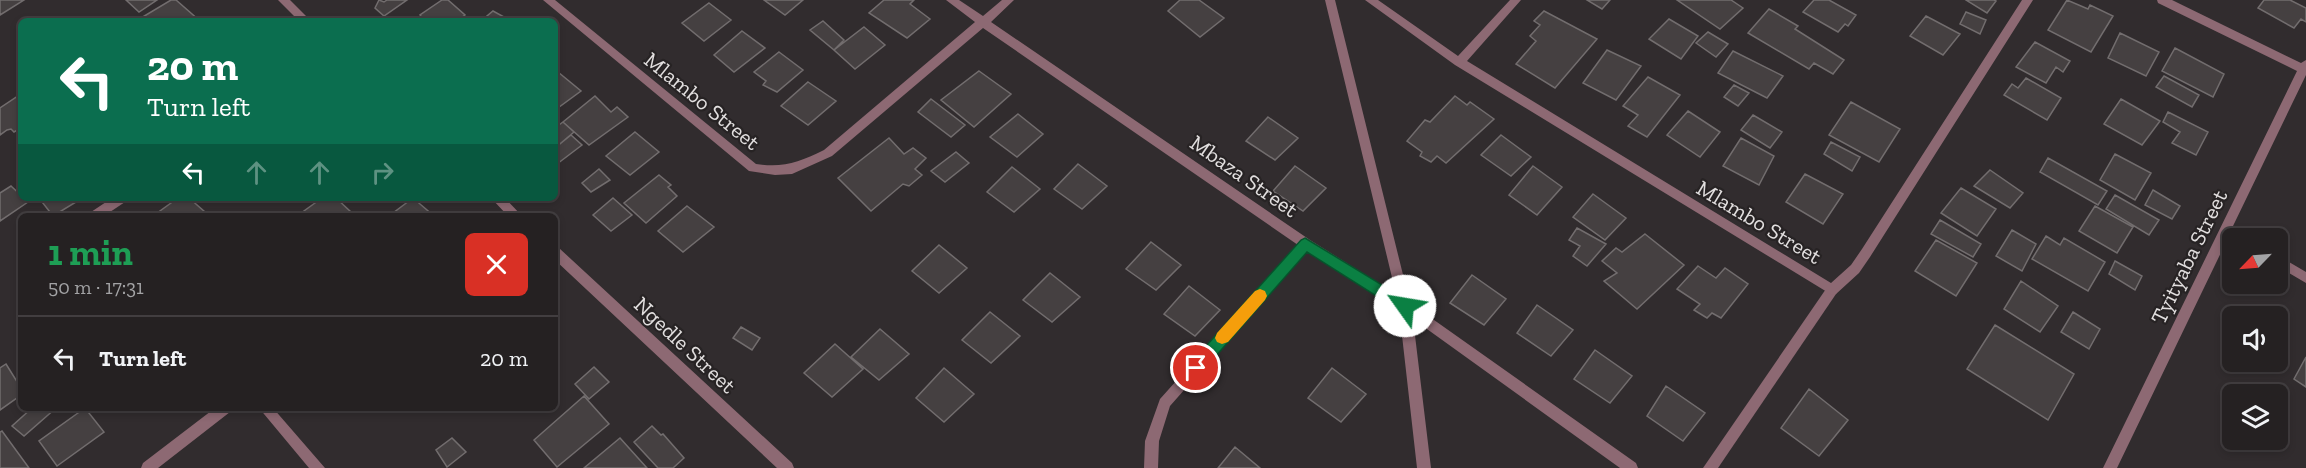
<!DOCTYPE html>
<meta charset="utf-8">
<style>
:root{--surface:#252122;--page:#312e2f;--text:#f1f3f6;--muted:#a3a3a5;--line:#423e40}
body{margin:0;font-family:"Zilla Slab",serif;background:var(--page);color:var(--text);height:100vh;display:flex;flex-direction:column;font-size:22px;white-space:nowrap}
*{box-sizing:border-box;margin:0}
p{font-size:20px;color:var(--muted)}
.icon{flex:none;width:33px;height:33px;fill:none;stroke:currentColor;stroke-width:2;stroke-linecap:round;stroke-linejoin:round}
.map{position:relative;flex:1;overflow:hidden}
.sheet{position:absolute;left:18px;top:213px;width:540px;height:198px;display:flex;flex-direction:column;background:var(--surface);border-radius:9px;box-shadow:0 3px 9px #0003,0 0 0 2px var(--line)}
.sheet>*{flex:none}
.top-card{position:absolute;left:18px;top:18px;width:540px;height:183px;border-radius:9px;box-shadow:0 3px 9px #0003,0 0 0 2px var(--line);background:#0b6e4f;color:#fff;overflow:hidden}
.needle{width:39px;rotate:245deg}
.tools{position:absolute;left:2222px;top:228px;display:grid;gap:12px}
.tools a{display:grid;place-items:center;width:66px;height:66px;border-radius:9px;background:var(--surface);box-shadow:0 3px 9px #0003,0 0 0 2px var(--line);font-size:30px}
.pin{position:absolute;display:grid;place-items:center;width:51px;height:51px;color:#fff;margin:-26px;border:3px solid #fff;border-radius:50%;box-shadow:0 2px 6px #0007}
.me{position:absolute;width:66px;margin:-33px;rotate:302deg;stroke-linejoin:round;filter:drop-shadow(0 0 4px #0008)}
.turn{display:flex;align-items:center;gap:21px;height:126px;padding:0 30px;font-size:27px}
.turn .icon{width:78px;height:78px;stroke-width:2.5}
.turn b{display:block;font-size:42px;line-height:51px}
.lanes{display:flex;align-items:center;height:57px;padding:0 30px;background:#0003;justify-content:center;gap:30px;direction:ltr}
.lanes .off{opacity:.35}
.round{display:grid;place-items:center;flex:none;width:63px;height:63px;border-radius:9px;background:var(--page)}
.headline{display:flex;align-items:center;justify-content:space-between;height:102px;padding:0 30px}
h1{font-size:36px;font-weight:700;line-height:45px;color:#1e9e55}
ul{padding:0;list-style:none}
li{display:flex;align-items:center;gap:18px;height:84px;padding:0 30px;border-top:2px solid var(--line)}
li div{flex:1}
li b{display:block;font-size:22px}
li em{font-style:normal}
.map>svg:first-child{display:block}
</style>
<div class="map">
<svg width="2306" height="468" viewBox="0 0 2306 468">
<rect width="100%" height="100%" fill="#312c2e"/>
<!-- building -->
<path fill="#454041" stroke="#726d6e" stroke-width="1.5" d="M0,0h24l-24,15z
M126,0h31l-18,12z
M171,0h5l24,21h-56l-3,-3z
M379,0l5,2 3,-2h20l-23,16 -9,-8z
M442,0h6l17,15 -9,6h-31l-5,-6z
M764,0h39l-18,15z
M884,0h30l-4,4 20,15 -23,19 -38,-25z
M1180,0h19l25,18 -24,19 -32,-26z
M1587,0h23l-8,9z
M1677,0h54l12,8 -23,21z
M1814,0h15l27,15 -8,11 -3,-2 -7,8 -35,-20z
M1966,0h28l2,1 -9,12z
M2067,0l21,9 2,-4 23,11 -22,36 -43,-22z
M2264,0h26l16,8v14l-5,-3 -7,9 -36,-20z
M709,3l22,17 -27,21 -22,-18z
M1769,9l29,17 -3,3 49,31 -11,14 -19,-11 -5,6 -61,-36z
M493,11l13,7 -4,3h-21z
M1544,11l53,28 -42,49 -39,-24 20,-23 -6,-5 10,-11 -6,-4z
M1966,12l20,8 -6,14 -20,-10z
M1926,16l34,18 -17,21 -33,-19z
M1669,19l29,17 -17,23 -32,-20z
M823,21l21,19 -10,10 -24,-20z
M864,27l21,18 -30,24 -21,-19z
M742,31l23,17 -31,24 -20,-17z
M1708,32l20,12 -12,13 -20,-14z
M2120,33l39,19 -13,24 -38,-18z
M2035,42l35,19 -7,11 -7,-5 -10,16 -30,-16z
M2175,48l49,26 -11,23 -51,-26z
M1607,50l34,16 -25,34 -33,-17z
M1733,51l50,25 -16,22 -49,-25z
M779,52l24,18 -26,22 -14,-7 3,-4 -12,-9z
M979,71l32,23 -37,33 -33,-27z
M558,72l23,19 -26,19v-36z
M2164,76l35,19 -7,12 -36,-20z
M1648,77l32,18 -33,42 -19,-11 10,-11 -15,-9z
M2026,78l35,20 -14,22 -43,-25 8,-11 6,4z
M808,82l28,19 -28,24 -27,-19z
M1734,85l15,8 -11,13 -14,-9z
M21,94v34l-7,4 -3,-3 -4,1 -7,5v-27z
M595,96l16,16 6,-5 11,10 -39,28 -26,-23z
M1455,96l12,9 3,-3 24,17 -48,44 -9,-7 -6,6 -11,-6 2,-4 -15,-11 18,-21 5,2z
M931,99l34,26 -14,12 -33,-25z
M2121,99l39,22 -18,24 -38,-21z
M1851,102l49,27 -21,33 -50,-27z
M1688,111l32,21 -20,25 -33,-22z
M2168,112l40,20 -12,23 -24,-12 8,-11 -17,-10z
M1018,114l25,20 -26,23 -27,-20z
M1753,115l29,17 -12,16 -29,-18z
M1268,117l30,21 -23,22 -29,-19z
M563,122l11,10 -19,16v-20z
M635,132l24,20 -29,23 -24,-19z
M571,135l11,10 -25,19 -2,-3v-13z
M1501,135l30,22 -20,19 -30,-21z
M889,138l15,16 9,-6 13,10 -11,11 7,6 -13,11 -6,-2 -32,27 -33,-33z
M1741,138l33,18 -15,29 -36,-19z
M1831,142l29,15 -8,14 -28,-17z
M956,152l13,11 -24,19 -14,-11z
M2115,154l36,19 -16,27 -35,-20z
M2048,158l59,33 -9,14 -58,-33z
M1078,164l29,22 -25,23 -28,-20z
M1295,166l31,22 -23,23 -30,-20z
M1533,166l29,21 -25,28 -28,-20z
M1012,167l28,22 -26,23 -27,-20z
M599,169l11,11 -19,12 -9,-9z
M1990,170l33,23 -13,15 -36,-22z
M1805,174l38,20 -20,30 -37,-22z
M659,175l12,10 -3,2 9,9 -31,27 -22,-20z
M11,186l17,16 -28,19v-28z
M1961,188l35,21 -19,27 -36,-23z
M2153,190l27,16 -8,13 -27,-14z
M1593,194l33,24 -21,22 -32,-23z
M2115,195l44,25 -10,15 -43,-26z
M39,198h34l3,4 -23,14z
M178,198h11l16,14 -5,4h-47z
M322,198h14l16,15 -4,3h-51z
M413,198l21,18h-45z
M613,198l19,17 -21,16 -18,-16z
M687,206l27,21 -31,25 -25,-21z
M2095,206l38,21 -16,26 -38,-22z
M1940,220l41,24 -8,13 -42,-23z
M1577,228l29,16 -19,22 -14,-10 7,-10 -11,-6z
M2012,230l24,14 -14,27 -26,-15z
M1645,234l39,31 -47,44 -33,-28 13,-8 -15,-12 14,-13 6,4z
M2046,236l14,9 4,-7 41,24 -17,29 -56,-32z
M1936,240l41,23 -21,33 -41,-25z
M1151,242l30,23 -25,25 -30,-21z
M939,245l28,23 -28,25 -27,-22z
M2115,261l27,15 -7,14 -26,-16z
M1698,266l18,12 9,-10 23,16 -27,34 -9,-5 -5,5 -13,-8 6,-6 -23,-15z
M1050,273l30,24 -28,25 -29,-22z
M1472,275l34,24 -22,26 -34,-22z
M2021,281l37,25 -18,26 -36,-23z
M1189,286l31,24 -25,26 -31,-22z
M1537,305l36,25 -22,26 -34,-23z
M990,312l30,24 -29,27 -29,-23z
M2073,312l27,17 -11,20 -28,-17z
M1995,325l79,49 -26,46 -81,-51z
M741,327l19,11 -8,12 -19,-12z
M880,329l29,25 -30,26 -28,-23z
M835,344l28,25 -31,28 -28,-24z
M1595,350l37,26 -22,27 -36,-24z
M2306,357v30l-12,-8z
M6,364l15,24v7l-21,15v-42z
M594,367l15,15 -20,17 -14,-15z
M944,368l30,26 -30,28 -28,-24z
M1332,368l34,26 -25,28 -33,-24z
M1666,386l39,27 -22,28 -36,-25z
M1809,389l39,31 -29,36 -38,-28z
M584,396l25,28 -52,43 -23,-27z
M32,408h24l-32,28 -12,-10z
M85,408l19,24 -47,34 -18,-25z
M652,426l9,9 2,-1 21,24 -11,10h-15l-24,-26z
M2,431l27,37h-29v-36z
M452,438l14,14 -19,15 -11,-17z
M620,438l27,30h-63z
M1235,447l25,21h-42z"/>
<g fill="none" stroke-linecap="round" stroke-linejoin="round">
<!-- service -->
<path fill="#8d6973" fill-rule="evenodd" d="M1832,285l4,1 2,4 -2,4 -118,174h-15l125,-182z"/>
<!-- minor -->
<path fill="#8d6973" fill-rule="evenodd" d="M543,0h12l201,164c28,4 43,-2 68,-14l151,-128 -29,-22h13l24,16 19,-16h12l-23,22 319,218 86,54 -71,-294h10l75,303 226,160 2,5h-18l-207,-149 18,149h-14l-18,-159 -92,-58 -137,155 -11,35 -1,27h-14l1,-27 15,-42 138,-154 -315,-217 -151,128 -40,18 -17,1 -26,-4z
M1365,0h13l80,56 52,-56h11l-54,61 364,222 20,-18 11,-16 160,-249h11l-163,257 -11,16 -23,21 -4,1 -377,-230z
M2157,0h15l129,63 5,-3v15l-73,151 15,8 2,4h-16l-5,-2 -112,232h-14l194,-397 -139,-68z
M112,198h15l-2,4 -21,14h-15l2,-4z
M2277,255l29,17v11l-29,-17z
M215,408h16l-1,4 -72,56h-17l2,-5z
M259,408h14l52,60h-16z"/>
<!-- tertiary -->
<path fill="#8d6973" fill-rule="evenodd" d="M278,0h12l21,21h-12z
M491,198h14l17,18h-14z
M555,247l4,1 233,215 2,5h-17l-222,-208z"/>
</g>
<!-- route -->
<path fill="#0b8043" stroke="#07532c" stroke-width="1.5" d="M1305,238l105,64 2,4 -2,5 -5,2 -5,-2 -93,-59 -106,121 -5,1 -5,-1 -2,-5 2,-5 110,-123z"/>
<!-- slow -->
<path fill="#f59e0b" d="M1260,289l5,2 2,5 -2,4 -37,42 -6,2 -5,-2 -2,-4 2,-5 38,-42z"/>
<g text-anchor="middle" dominant-baseline="central" stroke-width="4.5" stroke-linejoin="round" paint-order="stroke">
<!-- street labels -->
<g font-size="22" fill="#e2dfdf" stroke="#272324">
<text transform="translate(702 101) rotate(39)">Mlambo Street</text>
<text transform="translate(1244 176) rotate(35)">Mbaza Street</text>
<text transform="translate(1759 222) rotate(31)">Mlambo Street</text>
<text transform="translate(2189 257) rotate(-64)">Tyityaba Street</text>
<text transform="translate(685 345) rotate(43)">Ngedle Street</text>
</g>
</g>
</svg>
<div class="tools">
<a><svg class="needle" viewBox="-14 -14 28 28"><path d="M0-13l5 13h-10z" fill="#e53935"/><path d="M0 13l5-13h-10z" fill="#a3a3a5"/></svg></a>
<a><svg class="icon" aria-label="sound" viewBox="0 0 24 24"><path d="M4 9h4l5-4v14l-5-4H4zM17 9q2 3 0 6"/></svg></a>
<a><svg class="icon" aria-label="layers" viewBox="0 0 24 24"><path d="M12 4l9 5-9 5-9-5zM3 14l9 5 9-5"/></svg></a>
</div>
<div class="pin" style="left:1196px;top:368px;background:#d93025"><svg class="icon" aria-label="arrive" viewBox="0 0 24 24"><path d="M6 21V4h12l-3 4 3 4H6"/></svg></div>
<svg class="me" style="left:1405px;top:306px" viewBox="-20 -20 40 40"><circle r="19" fill="#fff"/><path d="M0-13L10 11 0 6-10 11z" fill="#0b8043"/></svg>
<div class="top-card">
<div class="turn"><svg class="icon" aria-label="left" viewBox="0 0 24 24"><path d="M17 20v-9H6M10 6l-5 5 5 5"/></svg><div><b>20 m</b>Turn left</div></div>
<div class="lanes"><svg class="icon" aria-label="left" viewBox="0 0 24 24"><path d="M17 20v-9H6M10 6l-5 5 5 5"/></svg><svg class="icon off" aria-label="ahead" viewBox="0 0 24 24"><path d="M12 20V5M6 11l6-6 6 6"/></svg><svg class="icon off" aria-label="ahead" viewBox="0 0 24 24"><path d="M12 20V5M6 11l6-6 6 6"/></svg><svg class="icon off" aria-label="right" viewBox="0 0 24 24"><path d="M7 20v-9h11M14 6l5 5-5 5"/></svg></div>
</div>
<section class="sheet">
<div class="headline"><div><h1>1 min</h1><p>50 m · 17:31</p></div><a class="round" style="background:#d93025;color:#fff"><svg class="icon" aria-label="close" viewBox="0 0 24 24"><path d="M6 6l12 12M18 6L6 18"/></svg></a></div>
<ul>
<li><svg class="icon" aria-label="left" viewBox="0 0 24 24"><path d="M17 20v-9H6M10 6l-5 5 5 5"/></svg><div><b>Turn left</b></div><em>20 m</em></li>
</ul>
</section>
</div>
